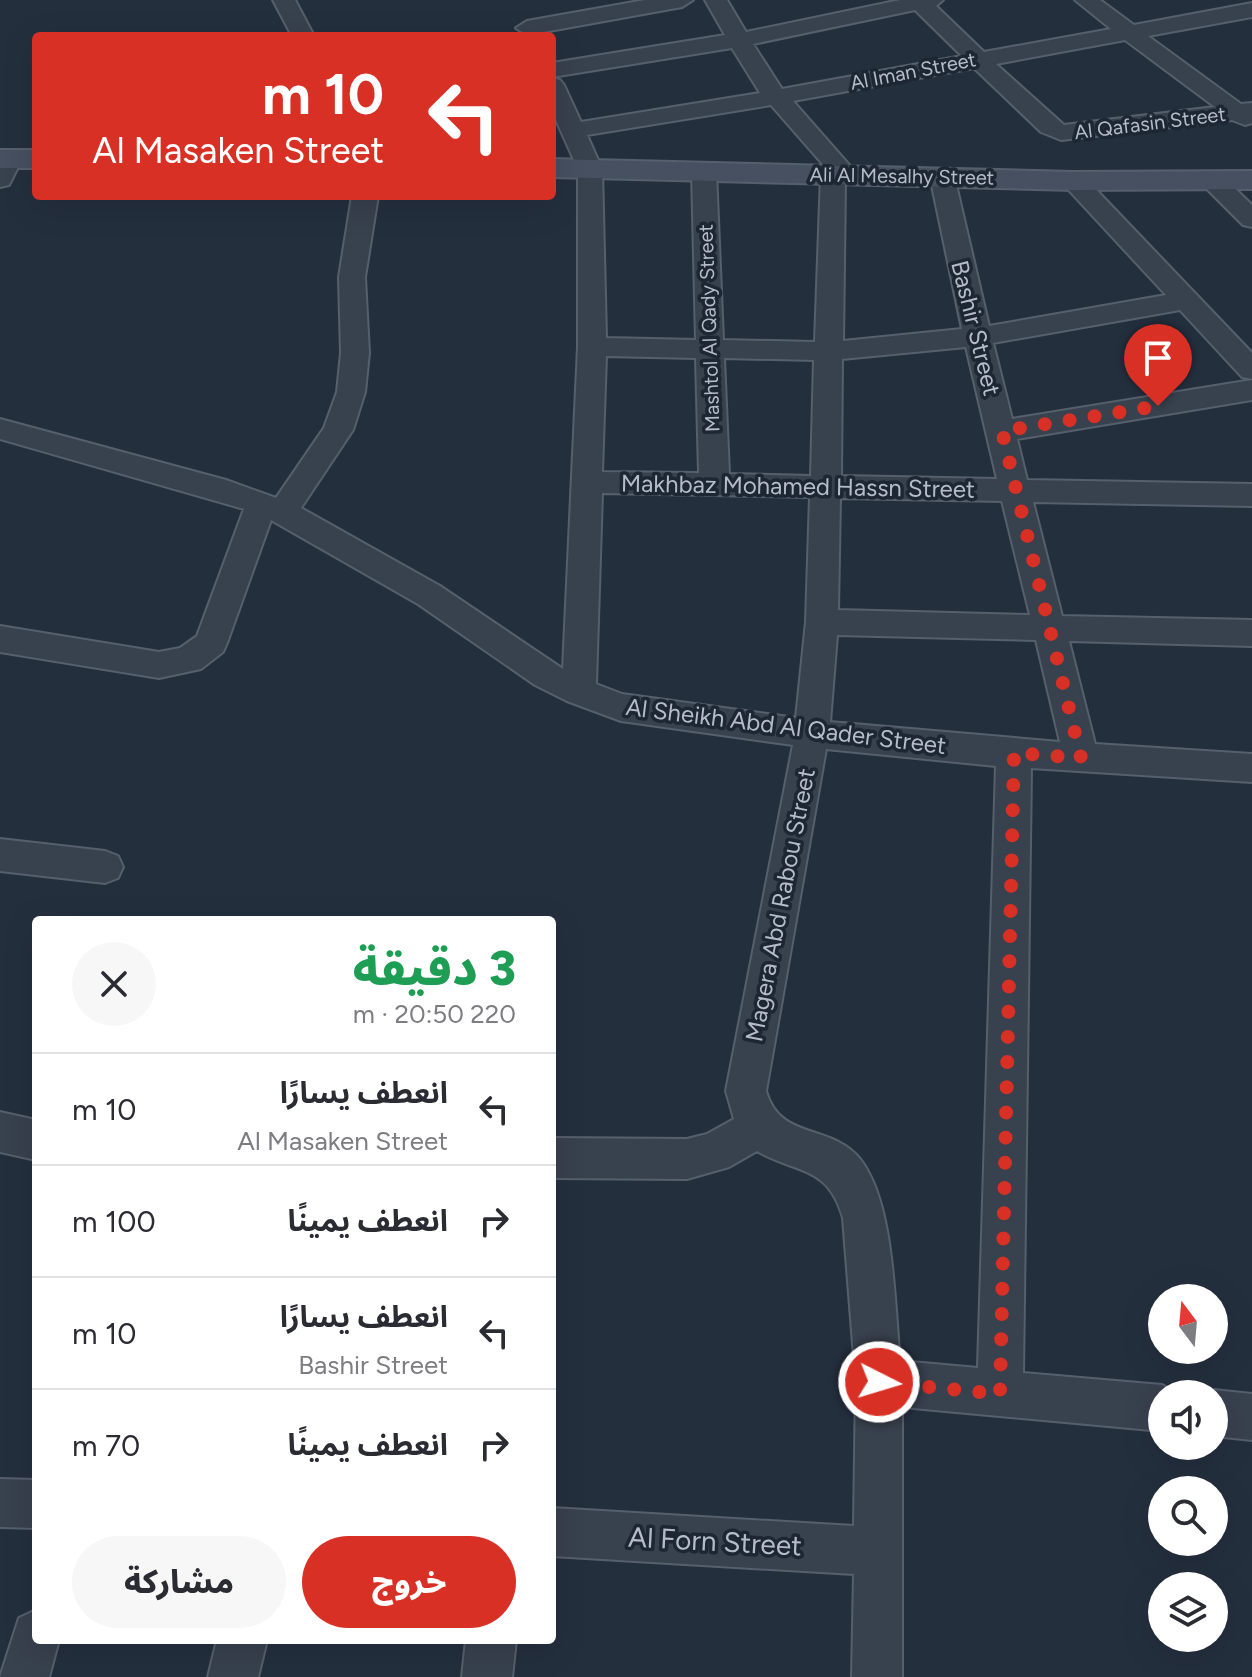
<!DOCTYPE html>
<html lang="ar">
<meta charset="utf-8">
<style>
:root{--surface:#fff;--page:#f7f7f7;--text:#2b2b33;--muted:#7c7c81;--line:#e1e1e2;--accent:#d93025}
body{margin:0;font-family:Figtree,"Noto Sans Arabic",sans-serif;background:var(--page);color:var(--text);direction:rtl;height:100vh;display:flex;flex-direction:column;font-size:30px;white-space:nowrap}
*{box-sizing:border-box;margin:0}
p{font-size:26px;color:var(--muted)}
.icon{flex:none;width:44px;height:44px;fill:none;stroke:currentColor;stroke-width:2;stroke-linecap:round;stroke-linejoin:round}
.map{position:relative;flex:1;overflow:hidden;direction:ltr}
.panel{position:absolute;left:32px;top:916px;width:524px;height:728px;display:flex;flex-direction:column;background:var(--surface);border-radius:8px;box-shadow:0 8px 32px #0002;direction:rtl}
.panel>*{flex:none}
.guide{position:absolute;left:32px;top:32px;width:524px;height:168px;border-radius:8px;box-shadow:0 8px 32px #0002;direction:rtl;background:#d93025;color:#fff;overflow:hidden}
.needle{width:52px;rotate:344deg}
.tools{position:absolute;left:1148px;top:1284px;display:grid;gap:16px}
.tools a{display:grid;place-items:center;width:80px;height:80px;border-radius:50%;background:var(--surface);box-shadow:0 8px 32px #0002;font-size:40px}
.pin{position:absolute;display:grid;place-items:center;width:68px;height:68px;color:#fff;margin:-82px -34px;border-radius:50% 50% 50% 0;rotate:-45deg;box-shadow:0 0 8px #0007}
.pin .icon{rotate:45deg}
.me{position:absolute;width:88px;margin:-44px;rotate:95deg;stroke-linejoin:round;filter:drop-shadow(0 0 6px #0008)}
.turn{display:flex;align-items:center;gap:28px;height:168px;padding:0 40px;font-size:36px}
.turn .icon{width:104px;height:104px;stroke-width:2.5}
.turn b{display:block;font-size:56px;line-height:68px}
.round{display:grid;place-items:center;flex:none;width:84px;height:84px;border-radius:42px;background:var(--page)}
.overview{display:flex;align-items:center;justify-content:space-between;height:136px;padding:0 40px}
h1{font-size:48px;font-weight:800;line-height:60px;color:#1e9e55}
.button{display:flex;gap:16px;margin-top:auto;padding:16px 40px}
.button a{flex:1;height:92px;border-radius:48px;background:var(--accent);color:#fff;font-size:32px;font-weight:800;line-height:92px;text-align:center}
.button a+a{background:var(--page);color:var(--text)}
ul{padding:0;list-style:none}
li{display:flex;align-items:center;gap:24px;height:112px;padding:0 40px;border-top:2px solid var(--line)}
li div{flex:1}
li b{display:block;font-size:30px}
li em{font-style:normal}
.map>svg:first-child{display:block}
</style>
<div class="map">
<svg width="1252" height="1677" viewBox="0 0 1252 1677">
<rect width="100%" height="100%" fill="#242f3e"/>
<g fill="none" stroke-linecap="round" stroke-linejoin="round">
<defs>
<path id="street" d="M273,0h22l19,36h-22z
M645,0h48l-11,7 -155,28 -11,-7 11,-7z
M705,0h22l19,32 154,-32h43l-7,6 48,46 127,-23 -36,-29h25l34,25 118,-22v14l-104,19 93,68 11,-1v20l-7,2 -13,-5 -171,20 -20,-8 -67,-64 -181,33 65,74 -3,5 -10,2 -2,159 119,-12 -32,-153 3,-5h18l3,5 35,150 177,-31 -101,-109 -3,-5 3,-5h18l169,177v26l-10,-2 -62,-67 -187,33 19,76 240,-39v20l-235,39 10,41 225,4v22l-219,-4 29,114 190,4v26l-183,-5 26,103 157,10v28l-221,-14 -8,605 139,12 17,9h-17v37l-260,-24v270h-50l2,-103 -302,-18v-48l302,18 2,-144 -13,-164c-15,-53 -46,-44 -86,-67l-28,16 -42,12 -135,-1v-40l135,1 20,-5 27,-15 -8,-28 67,-346 -172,-24 -54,-20 -32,-16 -117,-81 -147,-84 -44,123 -4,9 -22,17 -42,9 -159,-26v-26l159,26 21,-4 17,-12 47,-127 -244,-70v-20l226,61 50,18 48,-70 13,-36 4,-39 -2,-76 13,-81h26l-13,81 4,76 -4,39 -12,38 -52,78 139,78 123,83 15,-322v-178l-26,-58v-33l8,2 4,5 17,37 179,-29 -28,-45 -180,29v-14l173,-28zM915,10l47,46 -180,33 -29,-45zM1125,40l90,67 -151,18 -68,-61zM771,105l56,64 -6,6 -6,167 -92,-2 -7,-169 -3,-5h-18l-3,5 4,169 -90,-2 -4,-169 -15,-34zM966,347l31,132 -156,-3 1,-117zM606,356l90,2 3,115 -97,-1zM724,358l90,2 -3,116 -82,-2zM602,493l208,4 -4,125 -10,96 -174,-24 -26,-10zM840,498l162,3 28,114 -192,-5zM837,635l199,5 24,102 -230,-20zM826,749l170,17 -18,602 -78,-7c-6,-56 -5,-157 -40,-202 -29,-36 -80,-18 -94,-68z
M10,152l9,2 3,5 -13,26 -9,2v-31z
M1212,173l9,2 31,30v22l-9,-2 -40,-40 -3,-5 3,-5z
M0,839l105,12 13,5 5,11 -5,11 -13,5 -105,-12z
M0,1112l36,8v40l-36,-8z
M1214,1390l38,4v46l-38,-4v-42h-9z
M0,1479l36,1v48l-36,-1z
M36,1610v30h23l-10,37h-49l19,-59z
M217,1640h50l-9,37h-50z
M466,1640h50l-4,37h-50z"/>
<path id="secondary" d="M0,150h36v18h-36z
M552,159l522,13 178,-1v18l-178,1 -522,-13z"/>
</defs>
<!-- street casing -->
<use href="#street" stroke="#565f6c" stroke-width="4"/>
<!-- secondary casing -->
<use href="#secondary" stroke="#565f6c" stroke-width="4"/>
<!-- street -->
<use href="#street" fill="#38414e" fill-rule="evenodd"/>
<!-- secondary -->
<use href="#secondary" fill="#465061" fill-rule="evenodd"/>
</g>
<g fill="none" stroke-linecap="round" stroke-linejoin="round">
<!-- route -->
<path stroke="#d93025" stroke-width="14" stroke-dasharray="0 25.2" d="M879,1382l121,12 14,-641 67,5 -79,-327 156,-25"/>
</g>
<g text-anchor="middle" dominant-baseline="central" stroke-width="7" stroke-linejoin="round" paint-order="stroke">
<!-- far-street labels -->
<g font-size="20" fill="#b4bcc9" stroke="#1d2633">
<text transform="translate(913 71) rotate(-11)">Al Iman Street</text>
<text transform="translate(1150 123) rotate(-7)">Al Qafasin Street</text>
<text transform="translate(902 176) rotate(1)">Ali Al Mesalhy Street</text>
<text transform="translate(709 328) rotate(-92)">Mashtol Al Qady Street</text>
</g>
<!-- street labels -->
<g font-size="24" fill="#b4bcc9" stroke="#1d2633">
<text transform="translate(976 328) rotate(76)">Bashir Street</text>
<text transform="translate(798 486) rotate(1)">Makhbaz Mohamed Hassn Street</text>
<text transform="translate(786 726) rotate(7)">Al Sheikh Abd Al Qader Street</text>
<text transform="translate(780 905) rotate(-79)">Magera Abd Rabou Street</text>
</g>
<!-- near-street labels -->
<g font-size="28" fill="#b4bcc9" stroke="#1d2633">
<text transform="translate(715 1541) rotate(3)">Al Forn Street</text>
</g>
</g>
</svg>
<div class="tools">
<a><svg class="needle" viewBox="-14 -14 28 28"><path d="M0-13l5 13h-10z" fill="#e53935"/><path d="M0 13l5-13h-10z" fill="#7c7c81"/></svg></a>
<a><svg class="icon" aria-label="sound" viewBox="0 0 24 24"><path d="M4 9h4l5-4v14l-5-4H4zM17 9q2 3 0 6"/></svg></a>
<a><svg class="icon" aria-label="search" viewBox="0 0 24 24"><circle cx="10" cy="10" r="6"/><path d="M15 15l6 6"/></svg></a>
<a><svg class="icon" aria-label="layers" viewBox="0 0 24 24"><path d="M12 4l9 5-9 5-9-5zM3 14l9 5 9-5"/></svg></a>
</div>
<div class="pin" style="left:1158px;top:406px;background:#d93025"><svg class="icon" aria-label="arrive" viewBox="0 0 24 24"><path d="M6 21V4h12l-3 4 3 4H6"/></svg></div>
<svg class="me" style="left:879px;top:1382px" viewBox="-20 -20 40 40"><circle r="17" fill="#d93025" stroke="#fff" stroke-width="3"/><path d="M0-11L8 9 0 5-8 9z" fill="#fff"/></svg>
<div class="guide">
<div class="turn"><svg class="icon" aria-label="left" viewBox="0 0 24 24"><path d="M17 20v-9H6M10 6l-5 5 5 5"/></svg><div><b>10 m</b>Al Masaken Street</div></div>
</div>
<section class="panel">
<div class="overview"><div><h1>3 دقيقة</h1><p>220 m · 20:50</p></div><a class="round"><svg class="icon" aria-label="close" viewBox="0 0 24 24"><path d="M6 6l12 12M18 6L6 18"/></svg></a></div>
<ul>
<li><svg class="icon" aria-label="left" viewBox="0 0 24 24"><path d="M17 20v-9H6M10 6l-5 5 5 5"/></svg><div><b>انعطف يسارًا</b><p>Al Masaken Street</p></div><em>10 m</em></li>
<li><svg class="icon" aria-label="right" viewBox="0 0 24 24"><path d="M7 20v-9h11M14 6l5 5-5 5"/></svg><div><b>انعطف يمينًا</b></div><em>100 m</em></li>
<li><svg class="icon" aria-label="left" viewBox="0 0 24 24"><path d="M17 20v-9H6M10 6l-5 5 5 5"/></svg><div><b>انعطف يسارًا</b><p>Bashir Street</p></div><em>10 m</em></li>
<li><svg class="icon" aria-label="right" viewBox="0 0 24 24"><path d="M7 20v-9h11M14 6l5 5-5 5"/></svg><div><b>انعطف يمينًا</b></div><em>70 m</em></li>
</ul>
<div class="button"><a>خروج</a><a>مشاركة</a></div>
</section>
</div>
